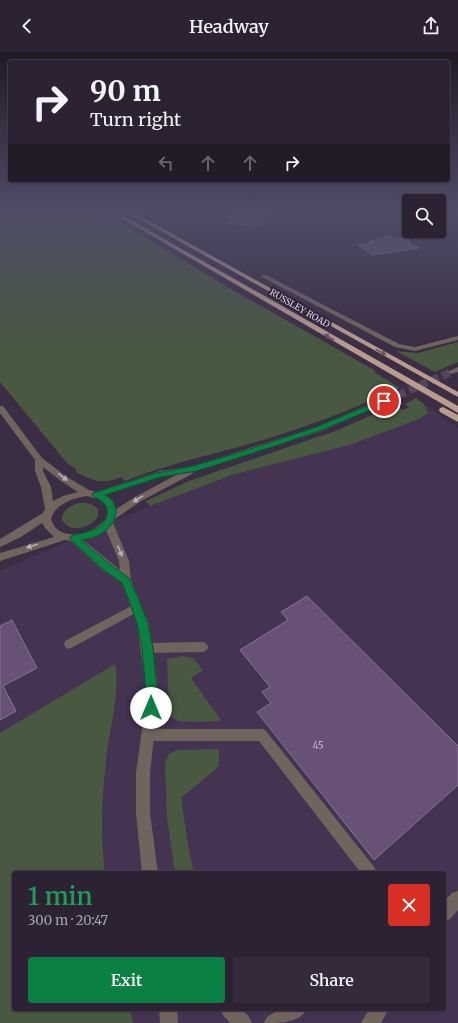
<!DOCTYPE html>
<meta charset="utf-8">
<style>
:root{--surface:#2c2233;--page:#342a3b;--text:#f1f3f6;--muted:#a6a4ac;--line:#483f4e;--accent:#0b8043}
body{margin:0;font-family:Merriweather,serif;background:var(--page);color:var(--text);height:100vh;display:flex;flex-direction:column;font-size:15px;white-space:nowrap}
*{box-sizing:border-box;margin:0}
p{font-size:13px;color:var(--muted)}
.icon{flex:none;width:22px;height:22px;fill:none;stroke:currentColor;stroke-width:2;stroke-linecap:round;stroke-linejoin:round}
.map{position:relative;flex:1;overflow:hidden}
.side{position:absolute;left:12px;top:819px;width:434px;height:140px;display:flex;flex-direction:column;background:var(--surface);border-radius:4px;box-shadow:0 1px 3px #0004,0 0 0 1px var(--line)}
.side>*{flex:none}
.hud{position:absolute;left:8px;top:8px;width:442px;height:122px;border-radius:4px;box-shadow:0 1px 3px #0004,0 0 0 1px var(--line);background:#2c2233;color:var(--text);overflow:hidden}
.fabs{position:absolute;left:402px;top:142px;display:grid;gap:8px}
.fabs a{display:grid;place-items:center;width:44px;height:44px;border-radius:4px;background:var(--surface);box-shadow:0 1px 3px #0004,0 0 0 1px var(--line);font-size:20px}
.pin{position:absolute;display:grid;place-items:center;width:34px;height:34px;color:#fff;margin:-17px;border:2px solid #fff;border-radius:50%;box-shadow:0 1px 4px #0007}
.me{position:absolute;width:44px;margin:-22px;rotate:0deg;stroke-linejoin:round;filter:drop-shadow(0 0 3px #0008)}
.turn{display:flex;align-items:center;gap:14px;height:84px;padding:0 16px;font-size:18px}
.turn .icon{width:52px;height:52px;stroke-width:2.5}
.turn b{display:block;font-size:28px;line-height:34px}
.lanes{display:flex;align-items:center;height:38px;padding:0 16px;background:#0003;justify-content:center;gap:20px;direction:ltr}
.lanes .off{opacity:.35}
.round{display:grid;place-items:center;flex:none;width:42px;height:42px;border-radius:4px;background:var(--page)}
.summary{display:flex;align-items:center;justify-content:space-between;height:68px;padding:0 16px}
h1{font-size:24px;font-weight:600;line-height:30px;color:#1e9e55}
.cta{display:flex;gap:8px;margin-top:auto;padding:8px 16px}
.cta a{flex:1;height:46px;border-radius:4px;background:var(--accent);color:#fff;font-size:16px;font-weight:600;line-height:46px;text-align:center}
.cta a+a{background:var(--page);color:var(--text)}
header{display:flex;justify-content:space-between;align-items:center;height:52px;padding:0 16px;background:var(--surface);font-size:18px;font-weight:600}
.map>svg:first-child{display:block}
</style>
<header><svg class="icon" aria-label="back" viewBox="0 0 24 24"><path d="M15 5l-7 7 7 7"/></svg>Headway<svg class="icon" aria-label="share" viewBox="0 0 24 24"><path d="M12 15V3M7 8l5-5 5 5M5 13v7h14v-7"/></svg></header>
<div class="map">
<svg width="458" height="971" viewBox="0 0 458 971">
<rect width="100%" height="100%" fill="#3b2d44"/>
<!-- built -->
<path fill="#453451" fill-rule="evenodd" d="M424,352l34,24v595h-458v-452l159,-69 73,-27 121,-31 66,-25 9,-6zM14,821h430v136h-430z"/>
<!-- green -->
<path fill="#485841" d="M0,159h101l130,78 145,82 -2,1 26,16c-45,20 -90,38 -137,52 -46,14 -93,23 -138,41l-4,-4c-19,8 -28,4 -45,-5v-3l-9,-6 -67,-81z
M458,290v20l-23,10 -39,-21 22,2z
M416,346l8,6 4,9 -9,6 -66,25 -121,31 -82,31 -4,-5 43,-20 149,-51 43,-19 4,3 14,-6 4,2 6,-3 -4,-3z
M78,451c8,0 14,0 20,6v8c-8,11 -28,17 -36,3 0,-10 8,-14 16,-17z
M183,604l10,2 10,12 -12,8 30,42 -2,1c-11,0 -37,3 -45,-2 -3,-2 -4,-5 -5,-8l-2,-52z
M115,612c5,28 -4,59 -8,88 -5,39 -7,81 -2,121h-91v136h116l3,14h-133v-290z
M219,697v16l-3,4 -35,29 8,53 5,22h-19l-8,-56 -2,-54 4,-9 8,-4z"/>
<!-- building -->
<path fill="#675276" stroke="#857690" d="M242,161l27,3 -12,11 -29,-4z
M389,184l8,3 12,-1 1,7 9,3 -47,7 -14,-10 14,-2 -3,-1z
M307,544l151,150v39l-84,75 -117,-148 14,-9 -9,-11 8,-5 -30,-37 48,-30 -7,-8z
M12,568l25,48 -34,18 13,25 -16,9v-94z"/>
<g fill="none" stroke-linecap="round" stroke-linejoin="round">
<!-- minor-tunnel -->
<path stroke="#53465c" stroke-width="8" stroke-dasharray="8 4" stroke-linecap="butt" d="M398,343l53,-23"/>
<!-- service -->
<path fill="#71645d" fill-rule="evenodd" d="M262,223h4l133,69 16,3 43,-11v4l-43,11 -20,-4 -133,-70z
M137,551l4,1 1,3 -1,3 -68,37 -4,2 -4,-2 -1,-3 1,-3z
M203,590l4,2 1,3 -1,3 -4,2 -56,1 -4,-2 -1,-3 1,-3 4,-2z
M147,677h115l4,2 109,137 2,5h-16l-102,-132h-112l-4,-2 -2,-4 2,-4z"/>
<!-- minor -->
<path fill="#71645d" fill-rule="evenodd" d="M458,315v5l-7,2 -4,-2z
M395,341h6l1,2 -80,36 -129,41 -1,2 -51,27 -26,18 -2,4 16,38 2,19 18,44 8,56v28l-7,65v40l8,60h-16l-6,-60v-40l9,-65v-28l-8,-56 -15,-41 -18,-12 -33,-30 -6,-1 -65,21v-8l54,-16 -9,-9 -3,-5 -21,14 -21,10v-8l43,-26 2,-4 -4,-22 -6,-16v-11l-35,-47v-7h3l39,52 25,19 22,13 7,2 64,-21 33,-5 123,-39zM43,415l18,14 17,11 -15,4 -10,5 -2,-14 -8,-16zM178,422l-43,23 -19,12 -3,-8 -7,-6 55,-18zM87,444l11,3 8,6 2,10c-10,19 -50,30 -57,4 4,-15 22,-21 36,-23zM106,478l13,31 1,9 -37,-30 10,-2z
M458,839v19l-8,9 -6,2v-20l8,-8z
M159,957h18l1,14h-18z
M220,957h22l7,8 3,6h-22l-7,-8z
M280,957h27c-7,14 -27,14 -43,14l3,-6z
M369,957h20l-8,14h-20z"/>
<!-- trunk -->
<path fill="#b99c8e" fill-rule="evenodd" d="M109,159h6l343,195v7z
M125,159h6l327,181v5z
M443,355l15,8v7l-18,-10 -1,-2 1,-2z"/>
</g>
<!-- one-way arrows -->
<defs><path id="oneway-solid" d="M-6-.8H1V-3.2L6.5 0L1 3.2V.8H-6Z"/></defs>
<g fill="#67535c">
<use href="#oneway-solid" transform="translate(329 285) rotate(-150)"/>
<use href="#oneway-solid" transform="translate(381 300) rotate(29)"/>
</g>
<g fill="#b8aeb5">
<use href="#oneway-solid" transform="translate(63 425) rotate(38)"/>
<use href="#oneway-solid" transform="translate(138 447) rotate(149)"/>
<use href="#oneway-solid" transform="translate(32 494) rotate(163)"/>
<use href="#oneway-solid" transform="translate(120 499) rotate(68)"/>
</g>
<!-- sky -->
<linearGradient id="sky" x2="0" y2="1"><stop stop-color="#201925"/><stop offset="0.54" stop-color="#4f4c67"/><stop offset="1" stop-color="#4f4c67" stop-opacity="0"/></linearGradient>
<rect width="458" height="295" fill="url(#sky)"/>
<!-- route -->
<path fill="#0b8043" stroke="#07532c" d="M384,347l4,2 -1,2 -65,27 -56,19 -69,22 -36,6 -56,18c16,8 13,26 0,36 -6,6 -15,7 -24,9l31,26 17,12 10,22 9,24 5,24 3,32v28l-1,4 -4,1 -5,-1 -1,-4v-28l-3,-32 -5,-24 -8,-24 -7,-17 -17,-12 -36,-33 2,-2c12,-4 33,-5 36,-21 0,-4 1,-6 -1,-9 -3,-6 -10,-7 -14,-11l1,-2 64,-20 36,-7 67,-20 56,-19z"/>
<g text-anchor="middle" dominant-baseline="central" stroke-width="4" stroke-linejoin="round" paint-order="stroke">
<!-- far-street labels -->
<g font-size="9" fill="#ded6e4" stroke="#30233a">
<text transform="translate(300 256) rotate(30)">RUSSLEY ROAD</text>
</g>
<!-- near-number labels -->
<g font-size="10" fill="#c0b5c8">
<text x="318" y="693">45</text>
</g>
</g>
</svg>
<div class="fabs">
<a><svg class="icon" aria-label="search" viewBox="0 0 24 24"><circle cx="10" cy="10" r="6"/><path d="M15 15l6 6"/></svg></a>
</div>
<div class="pin" style="left:384px;top:349px;background:#d93025"><svg class="icon" aria-label="arrive" viewBox="0 0 24 24"><path d="M6 21V4h12l-3 4 3 4H6"/></svg></div>
<svg class="me" style="left:151px;top:656px" viewBox="-20 -20 40 40"><circle r="19" fill="#fff"/><path d="M0-13L10 11 0 6-10 11z" fill="#0b8043"/></svg>
<div class="hud">
<div class="turn"><svg class="icon" aria-label="right" viewBox="0 0 24 24"><path d="M7 20v-9h11M14 6l5 5-5 5"/></svg><div><b>90 m</b>Turn right</div></div>
<div class="lanes"><svg class="icon off" aria-label="left" viewBox="0 0 24 24"><path d="M17 20v-9H6M10 6l-5 5 5 5"/></svg><svg class="icon off" aria-label="ahead" viewBox="0 0 24 24"><path d="M12 20V5M6 11l6-6 6 6"/></svg><svg class="icon off" aria-label="ahead" viewBox="0 0 24 24"><path d="M12 20V5M6 11l6-6 6 6"/></svg><svg class="icon" aria-label="right" viewBox="0 0 24 24"><path d="M7 20v-9h11M14 6l5 5-5 5"/></svg></div>
</div>
<section class="side">
<div class="summary"><div><h1>1 min</h1><p>300 m · 20:47</p></div><a class="round" style="background:#d93025;color:#fff"><svg class="icon" aria-label="close" viewBox="0 0 24 24"><path d="M6 6l12 12M18 6L6 18"/></svg></a></div>
<div class="cta"><a>Exit</a><a>Share</a></div>
</section>
</div>
